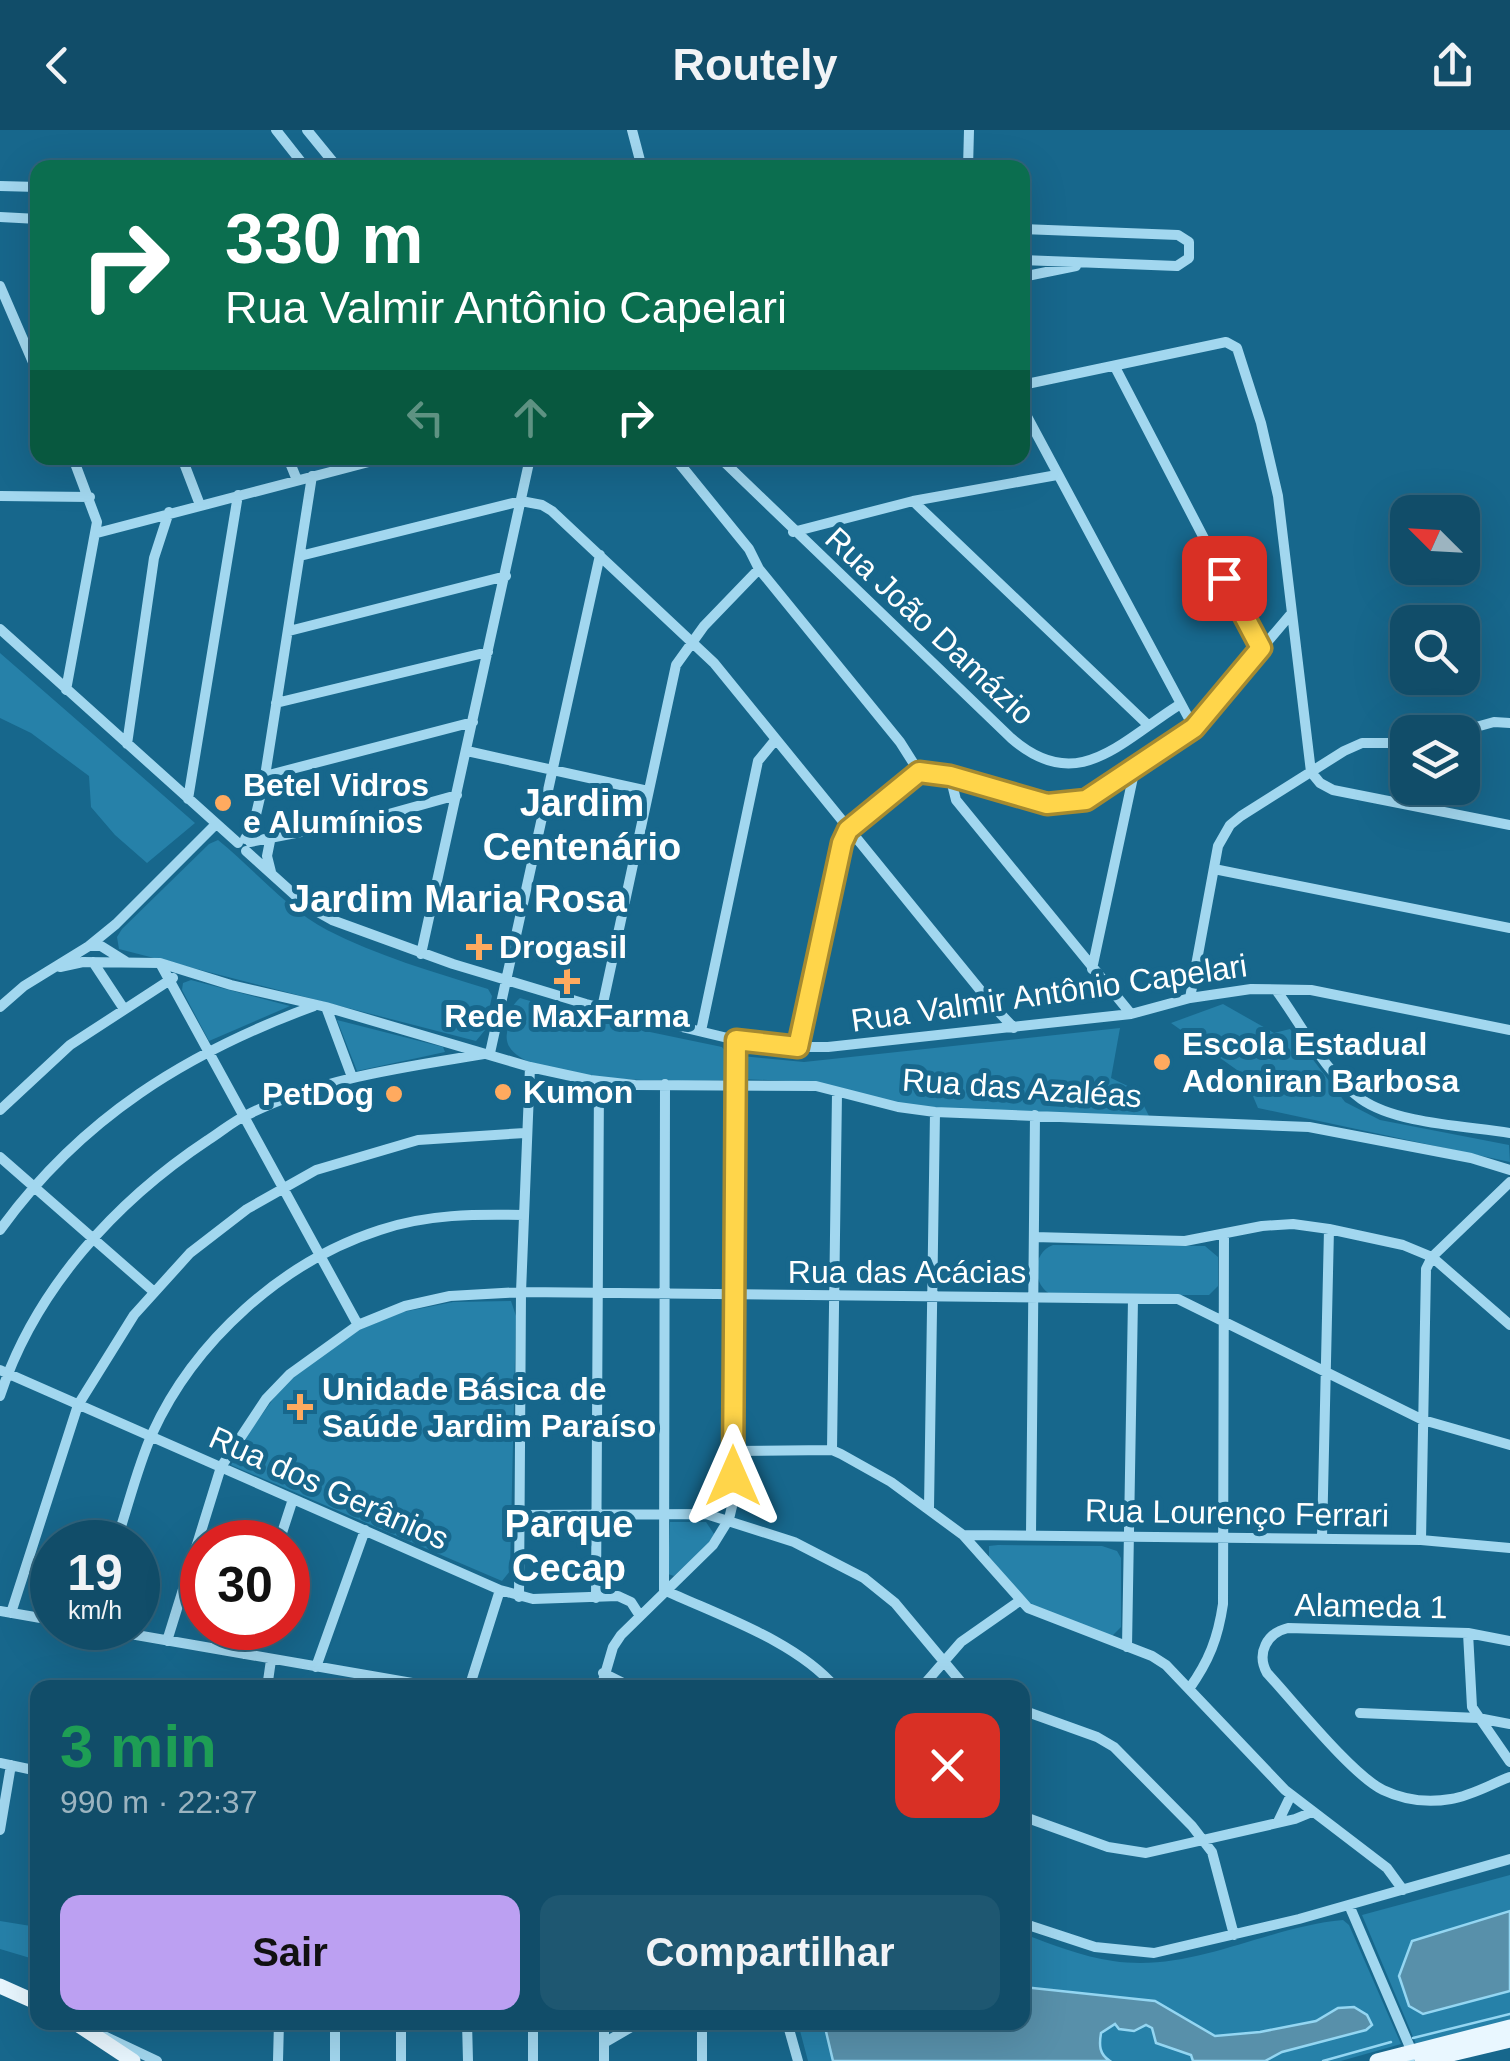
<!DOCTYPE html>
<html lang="pt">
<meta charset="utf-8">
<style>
:root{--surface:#114d69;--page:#1e5771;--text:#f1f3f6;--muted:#9cb4c0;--line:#30647d;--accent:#bca0f2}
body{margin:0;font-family:Arial,sans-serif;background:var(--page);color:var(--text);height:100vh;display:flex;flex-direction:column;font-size:38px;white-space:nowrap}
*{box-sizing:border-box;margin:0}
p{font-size:32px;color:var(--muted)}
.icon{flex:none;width:55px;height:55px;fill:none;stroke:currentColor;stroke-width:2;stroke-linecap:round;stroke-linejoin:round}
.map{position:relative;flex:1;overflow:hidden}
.details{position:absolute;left:30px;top:1550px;width:1000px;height:350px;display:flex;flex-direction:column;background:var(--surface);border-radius:20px;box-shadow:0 10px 40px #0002,0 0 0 2px var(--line)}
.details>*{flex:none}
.top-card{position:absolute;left:30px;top:30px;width:1000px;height:305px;border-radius:20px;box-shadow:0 10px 40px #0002,0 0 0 2px var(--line);background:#0b6e4f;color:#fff;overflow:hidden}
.needle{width:65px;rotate:294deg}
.controls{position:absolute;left:1390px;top:365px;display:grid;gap:20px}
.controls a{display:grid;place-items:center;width:90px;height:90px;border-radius:20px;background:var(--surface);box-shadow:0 10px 40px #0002,0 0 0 2px var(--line);font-size:50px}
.speed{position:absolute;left:30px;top:1390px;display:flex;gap:20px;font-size:50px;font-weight:700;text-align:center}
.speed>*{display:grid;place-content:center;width:130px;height:130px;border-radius:50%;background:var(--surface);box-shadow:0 10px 40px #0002,0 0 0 2px var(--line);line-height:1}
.speed small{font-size:25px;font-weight:400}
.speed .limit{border:15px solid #d22;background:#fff;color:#111}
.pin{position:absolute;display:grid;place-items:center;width:85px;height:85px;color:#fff;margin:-42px;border-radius:20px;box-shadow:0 5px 15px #0006}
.me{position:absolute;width:110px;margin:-55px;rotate:0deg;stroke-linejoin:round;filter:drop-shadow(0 0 8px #0008)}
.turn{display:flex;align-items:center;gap:35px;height:210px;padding:0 30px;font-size:45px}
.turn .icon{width:130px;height:130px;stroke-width:2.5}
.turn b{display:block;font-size:70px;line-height:85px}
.lanes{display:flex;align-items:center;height:95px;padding:0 30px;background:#0003;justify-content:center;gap:50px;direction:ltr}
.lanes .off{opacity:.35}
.round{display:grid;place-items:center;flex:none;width:105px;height:105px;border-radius:20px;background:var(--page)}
.overview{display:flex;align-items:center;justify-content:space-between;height:170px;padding:0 30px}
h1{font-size:60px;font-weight:700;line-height:75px;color:#1e9e55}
.cta{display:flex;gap:20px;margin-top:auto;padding:20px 30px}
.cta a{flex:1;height:115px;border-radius:20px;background:var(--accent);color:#111;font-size:40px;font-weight:700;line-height:115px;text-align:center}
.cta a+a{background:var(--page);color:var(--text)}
header{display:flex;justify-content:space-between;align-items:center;height:130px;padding:0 30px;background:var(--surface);font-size:45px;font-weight:700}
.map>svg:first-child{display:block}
</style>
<header><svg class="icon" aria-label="back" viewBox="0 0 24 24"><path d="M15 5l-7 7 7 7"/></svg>Routely<svg class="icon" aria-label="share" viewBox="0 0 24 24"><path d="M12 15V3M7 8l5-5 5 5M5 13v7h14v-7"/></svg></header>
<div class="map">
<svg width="1510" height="1931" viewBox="0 0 1510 1931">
<rect width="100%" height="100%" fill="#17678c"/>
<!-- green -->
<path fill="#2681a9" d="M0,523l195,170 -48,40 -32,-28 -24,-28 -2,-31 -58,-43 -31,-15z
M218,710c36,29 68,68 109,90 50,26 107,42 161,59l4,7 -7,34 -9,11 -357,-92 -2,-12 5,-8 87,-85z
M191,850l99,26 -81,35 -27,-51 1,-7z
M520,868l77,23 125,26 8,10 -5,23c-35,1 -228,7 -218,-47 2,-14 2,-26 13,-35z
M1223,874l51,29 16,-4 55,73 35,18 129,25 1,17 -252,-54 -14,-33 -73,-52z
M337,890l106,27 2,5 -88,19z
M1120,898l-9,50 25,12 13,26 -252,-9 -83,-25 -73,-3 1,-23 62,6z
M1053,1115l152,1 13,11v29l-9,9h-157c-20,-9 -21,-42 1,-50z
M511,1171l5,15 -6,255 -8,10 -271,-116 14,-27 36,-50 57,-51 65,-25 50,-10z
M670,1392h36l8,12 -1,5 -39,37 -6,-2z
M998,1415l104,1 15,5 4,7v69l-9,9 -80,-29 -43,-50v-11z
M1510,1745v145l-94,24 -54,-129z
M1343,1790l6,5 52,119 -60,17h-533l-10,-38 224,-1 1,-88c29,10 59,23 90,27 80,12 152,-34 230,-41z
M0,1791l37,6v33l-37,-11z"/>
<!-- water -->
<path fill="#5890aa" stroke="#94d6f2" stroke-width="2.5" d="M1510,1781v80l-87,23 -14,-8 -10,-30 13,-35z
M1023,1857l132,14 60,35 45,-4 56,-11 22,-13 16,-1 13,8 5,10 -6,5 -84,22 -17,9h-72l-2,-6 -35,-12 -4,-15 -6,-3 -12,6 -15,-2 -4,-5 -14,9c-2,12 -2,21 9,28h-277l-9,-38 198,-1z"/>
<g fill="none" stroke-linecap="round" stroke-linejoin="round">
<!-- stream -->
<path stroke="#94d6f2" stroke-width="2.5" d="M1413,1908l97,-24
M1323,1931l68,-19"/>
<!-- street -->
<path stroke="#a2d7ef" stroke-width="10" d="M276,0l30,38
M307,0l31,38
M632,0l10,38
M968,38l1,-38
M0,56l38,1
M0,87l38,2
M1022,99l156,6 11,7v16l-12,8 -155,-6
M1022,147l54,-11
M0,156l38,88
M1115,237l146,281
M1022,255l204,-43 11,6 24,75 17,73 33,276
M1022,277l172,321
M182,328l18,47
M288,328l9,22
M675,328l74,91 10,20 141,173 19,30
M720,328l291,280c66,58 109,4 168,-33
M0,366l90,1
M913,371l235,224
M793,402l120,-31 144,-26
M97,403l287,-75
M300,426l221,-55 21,4 10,6 162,152 280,344 20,21
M0,499l238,214
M289,501l217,-55
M66,560l31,-168 -24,-64
M276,573l212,-51
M1458,602l36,-10 16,1
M127,614l27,-186 15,-46
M467,621l181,40
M919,642l31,4 97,28 39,-4 108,-72 97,-114
M1311,642l9,11 13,7 177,35
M265,646l208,-54
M950,646l6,24 175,214
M188,669l50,-304
M245,709l9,-16 11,-47 47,-300
M270,711l-3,15 4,16
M250,712l128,-25 79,-22
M246,721l61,55 25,14 121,44 133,40 150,36 62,7h30l303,-33 59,-16 61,-9 60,1 199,40
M1214,739l296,59
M89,816l27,-22 99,-99
M421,824l109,-496
M93,832l31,47
M160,833l198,362
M60,837l23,-5 77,1 71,22 95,22 204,60 60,13 45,5 181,1 82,21 37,5 374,15 162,31 39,12
M1092,839l43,-201
M1276,860c26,35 48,82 85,109 35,25 106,27 149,34
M1190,868l28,-152 12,-21 11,-9 103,-65 18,-8h46
M0,877l24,-21 65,-40h12l24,15
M326,877l26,70
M602,878l74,-343 28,-39 55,-57
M701,901l57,-270 18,-22
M798,917l45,-204 6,-13 70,-58
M665,954l-1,506c56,26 132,51 172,98
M0,980l70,-65 103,-67
M0,1027l153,134
M0,1100c81,-112 186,-177 314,-224
M1034,1107l151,4 77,-15 31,-2 36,5 74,16 29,12 78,68
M0,1240l500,220 33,9 85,-3 13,6 9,14
M0,1266c35,-107 116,-195 208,-256 13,-8 25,-19 39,-25 75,-38 161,-48 243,-62l110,-498
M832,1320l5,-357
M733,1321l99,-1 9,4 50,28 72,53 65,73 124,48 14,9 119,125 102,78 16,22
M929,1378l6,-396
M520,1385l186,-1 88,28 70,36 31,25 71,85
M964,1405l457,5 89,8
M1031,1405l4,-420
M1322,1408l7,-309
M1421,1410l5,-271 6,-12 78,-75
M116,1412c12,-35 21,-74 36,-108 42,-93 131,-173 228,-204 47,-16 96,-16 144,-15
M279,1412l14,-43
M519,1467l2,-305 9,-225
M596,1468l3,-516
M0,1481l52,9
M11,1483l67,-208 56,-90 56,-62 57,-44 69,-39 102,-30 107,-7
M96,1498l345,60
M1468,1503l4,74 38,55
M167,1511l54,-174 45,-68 24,-25 68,-49 47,-19 45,-10 71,-4 657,7 245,121 87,25
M1510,1511l-42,-8 -180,-5c-21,5 -32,25 -21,45 26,28 85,102 116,117 21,10 45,13 68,9 20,-3 40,-15 59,-22
M1127,1517l6,-348
M244,1524l8,-26
M316,1537l49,-137
M603,1543l30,15
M267,1558l4,-28
M469,1558l31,-98
M601,1558l12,-41 8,-12 92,-90 16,-26 4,-17 3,-462
M921,1558l40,-46 60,-42
M1189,1559c20,-28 29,-51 34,-85l1,-370
M1022,1580l75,27 17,10 78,79 20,26 22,83
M1360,1583l118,5 32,6
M0,1633l38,8
M1022,1686l86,31 38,6 149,-34 17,-7
M1278,1692l13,-27
M0,1700l11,-65
M1349,1775l63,147 -1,5
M1022,1793l73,24 59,6 145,-34 211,-60
M401,1892v39
M467,1892l1,39
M533,1892v39
M604,1892v39
M787,1892l11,39
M104,1906l53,25
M604,1913l36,-21
M278,1931l1,-39
M335,1931v-39
M702,1931v-39"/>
<!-- primary -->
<path stroke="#e9f7ff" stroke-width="15" d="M0,1856l38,17
M74,1892l59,39
M1377,1931l133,-34
M1422,1931l88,-21"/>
</g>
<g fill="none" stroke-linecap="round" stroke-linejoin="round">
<defs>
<path id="route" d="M733,1346l3,-436 62,7 44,-204 6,-13 71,-58 31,4 97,28 39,-4 108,-72 67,-80 -37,-70"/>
</defs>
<!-- route casing -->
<use href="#route" stroke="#a68a30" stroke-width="25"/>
<!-- route -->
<use href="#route" stroke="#ffd54a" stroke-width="18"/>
</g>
<!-- markers -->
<g fill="#ffaa5f" stroke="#17678c" stroke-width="4">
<circle cx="223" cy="673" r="10"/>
<path d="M474 802h10v10h10v10h-10v10h-10v-10h-10v-10h10z"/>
<path d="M562 836h10v10h10v10h-10v10h-10v-10h-10v-10h10z"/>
<circle cx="1162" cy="932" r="10"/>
<circle cx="503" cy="962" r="10"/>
<circle cx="394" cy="964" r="10"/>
<path d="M295 1262h10v10h10v10h-10v10h-10v-10h-10v-10h10z"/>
</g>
<g text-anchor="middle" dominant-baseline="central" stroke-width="10" stroke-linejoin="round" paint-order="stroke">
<!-- street labels -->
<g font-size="32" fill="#fff" stroke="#17678c">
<text transform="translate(930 496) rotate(43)">Rua João Damázio</text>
<text transform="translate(1049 863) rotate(-8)">Rua Valmir Antônio Capelari</text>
<text transform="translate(1022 958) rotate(4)">Rua das Azaléas</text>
<text x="907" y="1142">Rua das Acácias</text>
<text transform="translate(329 1358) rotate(24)">Rua dos Gerânios</text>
<text transform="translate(1237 1383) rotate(1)">Rua Lourenço Ferrari</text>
<text transform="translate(1371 1476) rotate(1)">Alameda 1</text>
</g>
<!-- poi labels -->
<g font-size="32" font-weight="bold" fill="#fff" stroke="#17678c" text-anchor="start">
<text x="243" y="655">Betel Vidros<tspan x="243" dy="37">e Alumínios</tspan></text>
<text x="499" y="817">Drogasil</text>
<text x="567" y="886" text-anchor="middle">Rede MaxFarma</text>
<text x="1182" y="914">Escola Estadual<tspan x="1182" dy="37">Adoniran Barbosa</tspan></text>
<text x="523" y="962">Kumon</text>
<text x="374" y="964" text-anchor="end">PetDog</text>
<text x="322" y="1259">Unidade Básica de<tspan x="322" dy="37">Saúde Jardim Paraíso</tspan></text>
</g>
<!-- quarter labels -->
<g font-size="38" font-weight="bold" fill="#fff" stroke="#17678c">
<text x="582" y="673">Jardim<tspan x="582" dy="44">Centenário</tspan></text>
<text x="458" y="769">Jardim Maria Rosa</text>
<text x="569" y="1394">Parque<tspan x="569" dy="44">Cecap</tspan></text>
</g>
</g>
</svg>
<div class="controls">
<a><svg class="needle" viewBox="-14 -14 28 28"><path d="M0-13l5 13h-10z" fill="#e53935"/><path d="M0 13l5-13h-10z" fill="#9cb4c0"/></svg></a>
<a><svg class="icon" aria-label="search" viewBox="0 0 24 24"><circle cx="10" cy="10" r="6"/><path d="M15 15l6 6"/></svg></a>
<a><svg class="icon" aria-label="layers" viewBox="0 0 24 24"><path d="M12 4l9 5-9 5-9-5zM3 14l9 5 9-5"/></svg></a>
</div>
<div class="speed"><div>19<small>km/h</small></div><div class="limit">30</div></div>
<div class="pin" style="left:1224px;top:448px;background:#d93025"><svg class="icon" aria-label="arrive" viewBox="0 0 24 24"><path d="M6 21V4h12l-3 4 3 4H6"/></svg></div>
<svg class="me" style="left:733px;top:1346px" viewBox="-20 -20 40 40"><path d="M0-17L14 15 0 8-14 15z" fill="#ffd54a" stroke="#fff" stroke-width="4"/></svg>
<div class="top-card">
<div class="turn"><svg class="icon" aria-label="right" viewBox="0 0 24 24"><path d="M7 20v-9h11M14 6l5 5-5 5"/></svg><div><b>330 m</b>Rua Valmir Antônio Capelari</div></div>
<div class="lanes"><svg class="icon off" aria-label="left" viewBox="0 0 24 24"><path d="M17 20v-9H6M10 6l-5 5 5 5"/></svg><svg class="icon off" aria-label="ahead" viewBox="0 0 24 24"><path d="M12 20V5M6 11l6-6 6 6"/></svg><svg class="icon" aria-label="right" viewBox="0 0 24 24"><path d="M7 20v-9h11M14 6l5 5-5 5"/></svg></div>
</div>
<section class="details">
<div class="overview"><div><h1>3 min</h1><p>990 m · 22:37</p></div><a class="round" style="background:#d93025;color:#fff"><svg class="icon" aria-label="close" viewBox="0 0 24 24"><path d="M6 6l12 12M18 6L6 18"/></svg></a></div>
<div class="cta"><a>Sair</a><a>Compartilhar</a></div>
</section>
</div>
